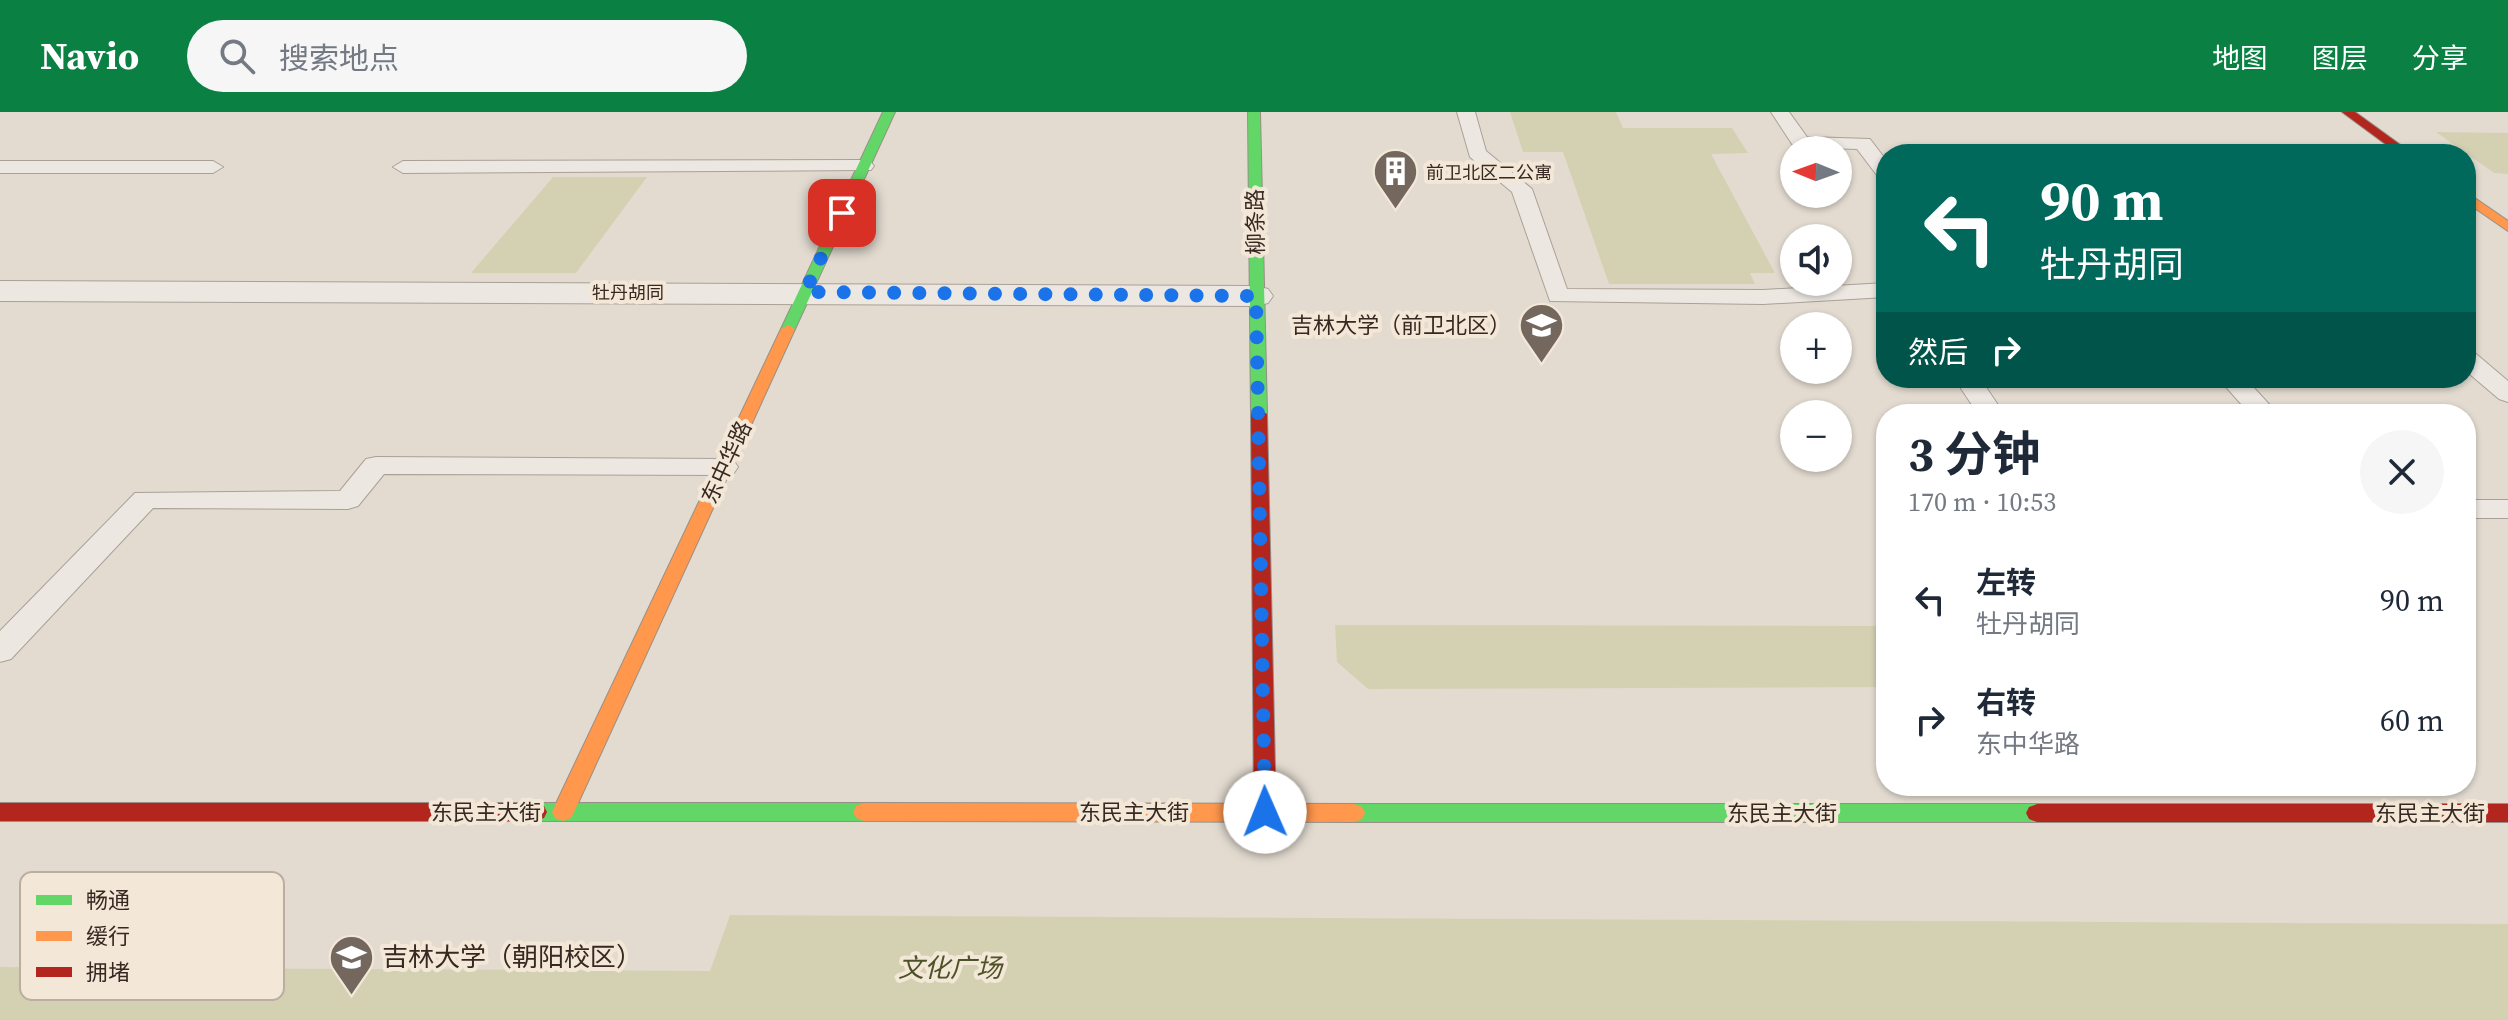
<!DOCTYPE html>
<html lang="zh">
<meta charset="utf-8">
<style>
:root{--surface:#fff;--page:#f6f6f7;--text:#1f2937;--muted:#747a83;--accent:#0b8043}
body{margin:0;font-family:"Source Serif 4","Noto Sans SC",serif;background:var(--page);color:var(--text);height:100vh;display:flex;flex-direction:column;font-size:30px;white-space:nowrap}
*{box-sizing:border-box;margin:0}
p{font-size:26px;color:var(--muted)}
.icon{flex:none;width:44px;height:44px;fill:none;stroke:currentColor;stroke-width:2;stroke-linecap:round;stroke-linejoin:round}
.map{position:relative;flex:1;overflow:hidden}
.sheet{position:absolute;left:1876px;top:292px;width:600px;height:392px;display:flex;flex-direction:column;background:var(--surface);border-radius:32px;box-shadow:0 2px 6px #0004}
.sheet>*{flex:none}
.top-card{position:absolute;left:1876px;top:32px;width:600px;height:244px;border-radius:32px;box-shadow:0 2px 6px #0004;background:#00695c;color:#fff;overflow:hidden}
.needle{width:52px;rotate:271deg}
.fabs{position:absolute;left:1780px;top:24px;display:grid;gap:16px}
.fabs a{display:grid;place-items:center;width:72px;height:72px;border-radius:50%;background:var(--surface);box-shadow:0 2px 6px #0004;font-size:40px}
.pin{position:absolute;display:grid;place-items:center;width:68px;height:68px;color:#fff;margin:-34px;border-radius:16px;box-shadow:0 4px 12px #0006}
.me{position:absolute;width:88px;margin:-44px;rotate:359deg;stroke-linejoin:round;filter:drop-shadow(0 0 6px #0008)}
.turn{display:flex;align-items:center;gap:28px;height:168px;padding:0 32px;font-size:36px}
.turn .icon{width:104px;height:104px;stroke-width:2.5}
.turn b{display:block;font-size:56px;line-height:68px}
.then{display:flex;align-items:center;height:76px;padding:0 32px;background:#0003;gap:16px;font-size:30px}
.round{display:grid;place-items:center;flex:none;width:84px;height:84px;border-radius:42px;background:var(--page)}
.overview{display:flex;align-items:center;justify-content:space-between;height:136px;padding:0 32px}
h1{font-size:48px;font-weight:700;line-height:60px}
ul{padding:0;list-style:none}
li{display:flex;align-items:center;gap:24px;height:120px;padding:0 32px}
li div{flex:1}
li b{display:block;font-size:30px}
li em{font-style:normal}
header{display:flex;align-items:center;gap:48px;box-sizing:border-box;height:112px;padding:0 40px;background:var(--accent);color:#fff}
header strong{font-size:38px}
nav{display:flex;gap:44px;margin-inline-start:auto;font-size:28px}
.search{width:560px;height:72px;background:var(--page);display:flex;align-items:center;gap:20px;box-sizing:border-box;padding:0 28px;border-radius:44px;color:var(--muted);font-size:30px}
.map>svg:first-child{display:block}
</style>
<header>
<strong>Navio</strong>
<div class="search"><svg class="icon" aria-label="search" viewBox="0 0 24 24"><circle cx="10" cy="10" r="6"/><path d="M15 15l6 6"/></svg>搜索地点</div>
<nav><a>地图</a><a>图层</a><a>分享</a></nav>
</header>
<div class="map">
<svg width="2508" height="908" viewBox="0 0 2508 908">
<rect width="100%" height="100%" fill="#e3dbd0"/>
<!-- green -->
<path fill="#d4d1b3" d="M1510,0h106l7,16h109l16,25 -37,1 64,119h-25l5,11h-146l-46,-132h-40z
M2436,20l72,1v41l-14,-1z
M553,65h94l-71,96h-105z
M1335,513l551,1v61l-518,2 -31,-27z
M730,803l1778,9v96h-2508v-53l710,4z"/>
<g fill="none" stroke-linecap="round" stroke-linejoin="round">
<defs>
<path id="lane" d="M1457,0h18l11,39 46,38 35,100 196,1 123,-7v14l-123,7 -213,-3 -38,-109 -42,-35z
M1771,0h18l18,25 63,2 16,21v20l-7,-2 -22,-29 -63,-2z
M864,48l7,2 3,4 -3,4 -468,3 -10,-6 10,-6z
M0,49h213l10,6 -10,6h-213z
M2466,239l9,2 33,28v21l-9,-3 -33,-28z
M1954,266h26l24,36h-26z
M2218,266h27l33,36h-28z
M376,345l348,2 10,2 4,6 -4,6 -10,2 -340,-1 -26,32 -10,3 -195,-1 -142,151 -11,3v-31l135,-138 205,-2 26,-32z
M2466,388h42v18h-42z"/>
<path id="street" d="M0,169l1256,5 12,3 5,7 -5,7 -12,3 -1256,-5z"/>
<path id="fast" d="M883,0h12l-100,217 -7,4 -5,-1 -2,-3z
M1248,0h12l7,302 -8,5 -8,-5z
M536,691h328l8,3 3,6 -3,6 -8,3h-328l-8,-3 -3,-6 3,-6z
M1354,692h683l8,3 3,6 -3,6 -8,3h-683l-8,-3 -3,-6 3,-6z"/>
<path id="slow" d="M2466,80l42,29v10l-42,-29z
M788,213l7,4 -221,483 -3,6 -8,3 -8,-3 -3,-6 229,-483z
M864,691l490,1 8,3 3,6 -3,6 -8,3 -490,-1 -8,-3 -3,-6 3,-6z"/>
<path id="jam" d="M2342,0h13l58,42h-14z
M1259,297l8,5 9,398 -3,6 -8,3 -8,-3 -3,-6 -3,-398z
M0,691h536l8,3 3,6 -3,6 -8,3h-536z
M2037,692h471v18h-471l-8,-3 -3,-6 3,-6z"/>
</defs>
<!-- lane casing -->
<use href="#lane" stroke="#a9a198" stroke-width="2"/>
<!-- street casing -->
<use href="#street" stroke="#a9a198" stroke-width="2"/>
<!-- fast casing -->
<use href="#fast" stroke="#989088" stroke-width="2"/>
<!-- slow casing -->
<use href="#slow" stroke="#989088" stroke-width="2"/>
<!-- jam casing -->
<use href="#jam" stroke="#989088" stroke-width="2"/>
<!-- lane -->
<use href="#lane" fill="#ece7e1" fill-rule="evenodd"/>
<!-- street -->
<use href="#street" fill="#ece7e1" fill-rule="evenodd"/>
<!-- fast -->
<use href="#fast" fill="#63d668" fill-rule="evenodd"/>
<!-- slow -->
<use href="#slow" fill="#ff974d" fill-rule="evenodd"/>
<!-- jam -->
<use href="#jam" fill="#b3261e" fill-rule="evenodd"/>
</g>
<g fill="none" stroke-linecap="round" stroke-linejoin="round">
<!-- route -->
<path stroke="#1a73e8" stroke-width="14" stroke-dasharray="0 25.2" d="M842,101l-37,79 451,4 9,516"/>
</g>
<!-- icons -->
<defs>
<symbol id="building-pin" viewBox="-11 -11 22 30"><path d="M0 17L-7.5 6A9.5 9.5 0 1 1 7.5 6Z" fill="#73675e" stroke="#f3e7d7"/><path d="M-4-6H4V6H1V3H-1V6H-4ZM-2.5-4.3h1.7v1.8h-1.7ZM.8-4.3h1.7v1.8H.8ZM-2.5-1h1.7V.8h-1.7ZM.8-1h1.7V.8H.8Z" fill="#fff"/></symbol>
<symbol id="university-pin" viewBox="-11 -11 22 30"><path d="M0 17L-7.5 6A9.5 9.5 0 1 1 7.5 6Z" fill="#73675e" stroke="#f3e7d7"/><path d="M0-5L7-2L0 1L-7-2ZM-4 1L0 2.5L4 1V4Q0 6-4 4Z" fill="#fff"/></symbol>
</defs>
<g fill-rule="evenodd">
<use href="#building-pin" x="1370" y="34" width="51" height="69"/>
<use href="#university-pin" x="1516" y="188" width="51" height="69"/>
<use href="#university-pin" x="326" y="820" width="51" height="69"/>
</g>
<g text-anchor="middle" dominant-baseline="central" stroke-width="8" stroke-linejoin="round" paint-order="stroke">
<!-- far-poi labels -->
<g font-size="18" fill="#372921" stroke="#f3e7d7" text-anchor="start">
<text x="1426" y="60">前卫北区二公寓</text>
</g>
<!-- far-street labels -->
<g font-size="18" fill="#372921" stroke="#f3e7d7">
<text x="628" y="180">牡丹胡同</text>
</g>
<!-- street labels -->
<g font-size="22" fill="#372921" stroke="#f3e7d7">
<text transform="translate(1255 110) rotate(-91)">柳条路</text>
<text transform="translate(726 350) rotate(-65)">东中华路</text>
<text x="486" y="700">东民主大街</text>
<text x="1134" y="700">东民主大街</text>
<text x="1782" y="701">东民主大街</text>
<text x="2430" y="701">东民主大街</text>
</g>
<!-- poi labels -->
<g font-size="22" fill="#372921" stroke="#f3e7d7" text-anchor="end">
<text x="1511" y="213">吉林大学（前卫北区）</text>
</g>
<!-- near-poi labels -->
<g font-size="26" fill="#372921" stroke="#f3e7d7" text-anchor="start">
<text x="382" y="845">吉林大学（朝阳校区）</text>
</g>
<!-- near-park labels -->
<g font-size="26" font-style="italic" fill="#4d5229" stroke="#f3e7d7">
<text x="950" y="856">文化广场</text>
</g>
</g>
<!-- legend -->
<rect x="20" y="760" width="264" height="128" rx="12" fill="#f3e7d7" stroke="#bbaea0" stroke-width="2"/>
<rect x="36" y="783" width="36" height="10" fill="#63d668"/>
<rect x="36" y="819" width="36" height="10" fill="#ff974d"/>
<rect x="36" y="855" width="36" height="10" fill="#b3261e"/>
<g font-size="22" fill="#372921">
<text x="86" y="796">畅通</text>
<text x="86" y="832">缓行</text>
<text x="86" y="868">拥堵</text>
</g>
</svg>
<div class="fabs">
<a><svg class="needle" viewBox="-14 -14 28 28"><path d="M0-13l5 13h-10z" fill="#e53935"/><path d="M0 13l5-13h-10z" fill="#747a83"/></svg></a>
<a><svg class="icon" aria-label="sound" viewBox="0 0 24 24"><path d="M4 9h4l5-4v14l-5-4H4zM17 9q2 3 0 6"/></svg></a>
<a>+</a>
<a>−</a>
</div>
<div class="pin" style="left:842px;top:101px;background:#d93025"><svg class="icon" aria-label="arrive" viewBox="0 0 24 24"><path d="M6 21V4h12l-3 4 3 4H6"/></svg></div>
<svg class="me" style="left:1265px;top:700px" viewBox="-20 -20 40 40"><circle r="19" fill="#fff"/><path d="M0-13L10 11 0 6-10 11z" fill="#1a73e8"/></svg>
<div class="top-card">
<div class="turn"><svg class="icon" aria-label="left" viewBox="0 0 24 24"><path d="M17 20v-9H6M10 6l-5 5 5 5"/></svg><div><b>90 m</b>牡丹胡同</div></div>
<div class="then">然后<svg class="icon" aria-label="right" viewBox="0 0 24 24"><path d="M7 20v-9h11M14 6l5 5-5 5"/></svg></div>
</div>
<section class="sheet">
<div class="overview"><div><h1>3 分钟</h1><p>170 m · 10:53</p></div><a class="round"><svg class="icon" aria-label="close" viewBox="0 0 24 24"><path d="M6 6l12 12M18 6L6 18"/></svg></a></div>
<ul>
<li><svg class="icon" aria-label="left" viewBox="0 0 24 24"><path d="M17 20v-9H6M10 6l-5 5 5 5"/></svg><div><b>左转</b><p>牡丹胡同</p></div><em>90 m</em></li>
<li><svg class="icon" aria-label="right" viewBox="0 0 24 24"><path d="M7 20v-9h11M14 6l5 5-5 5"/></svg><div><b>右转</b><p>东中华路</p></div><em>60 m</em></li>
</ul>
</section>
</div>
